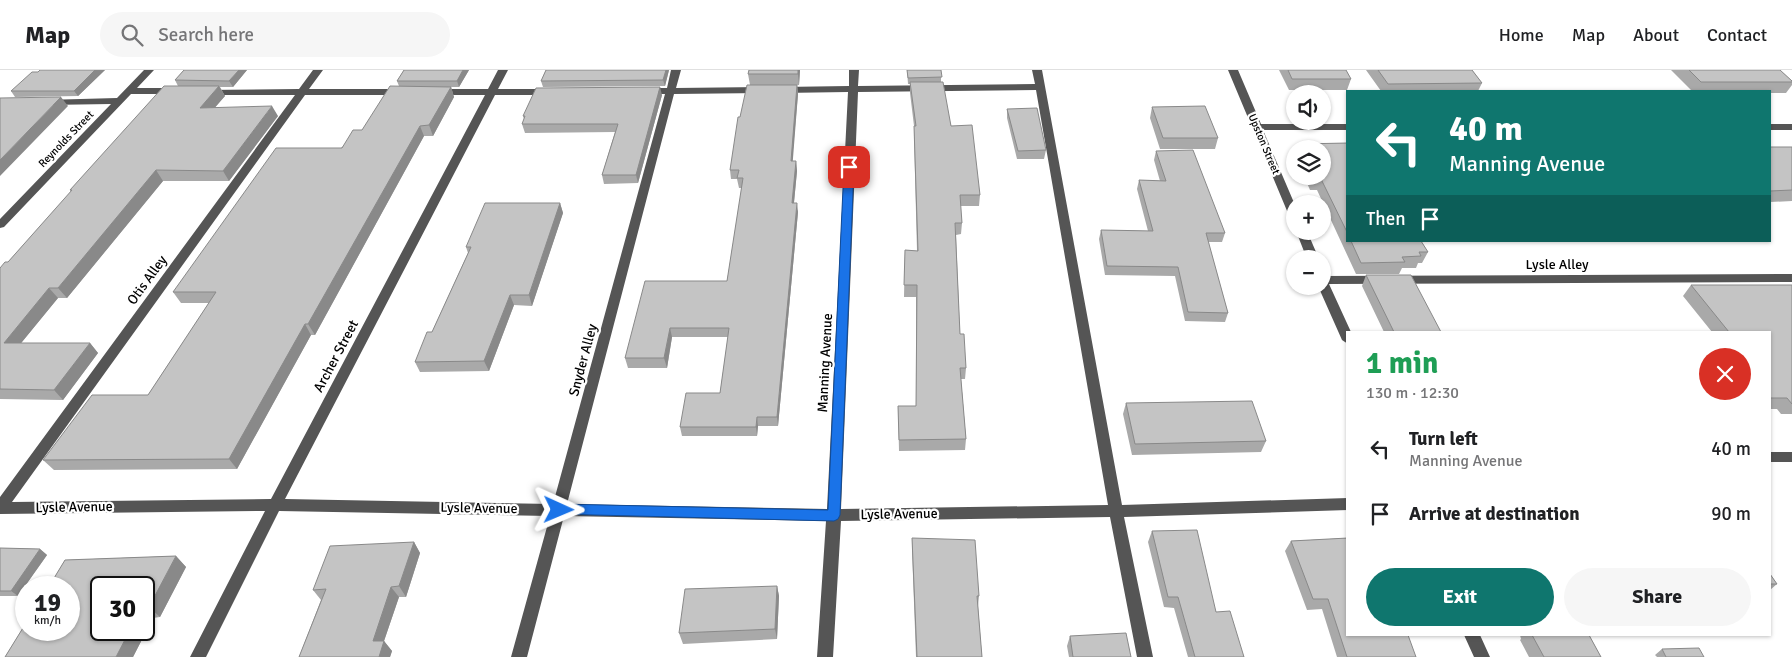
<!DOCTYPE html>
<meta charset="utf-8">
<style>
:root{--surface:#fff;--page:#f6f6f6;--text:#202124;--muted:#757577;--line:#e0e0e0;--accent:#0f766e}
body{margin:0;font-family:Signika,sans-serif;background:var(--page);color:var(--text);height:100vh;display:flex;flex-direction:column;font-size:19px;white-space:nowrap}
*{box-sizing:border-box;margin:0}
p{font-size:16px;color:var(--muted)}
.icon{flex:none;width:28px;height:28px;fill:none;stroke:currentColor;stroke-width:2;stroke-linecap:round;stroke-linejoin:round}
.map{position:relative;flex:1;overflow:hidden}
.sheet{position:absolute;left:1346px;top:261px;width:425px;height:305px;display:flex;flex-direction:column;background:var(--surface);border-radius:0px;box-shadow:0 1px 4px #0004}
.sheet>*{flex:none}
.guide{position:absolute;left:1346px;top:20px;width:425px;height:152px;border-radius:0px;box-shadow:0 1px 4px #0004;background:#0f766e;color:#fff;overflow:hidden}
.tools{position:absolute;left:1286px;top:15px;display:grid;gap:10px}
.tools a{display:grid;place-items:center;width:45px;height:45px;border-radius:50%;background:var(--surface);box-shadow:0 1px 4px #0004;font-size:25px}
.speed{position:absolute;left:15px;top:506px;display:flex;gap:10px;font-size:25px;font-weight:700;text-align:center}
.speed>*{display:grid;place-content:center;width:65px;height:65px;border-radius:50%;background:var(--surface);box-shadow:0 1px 4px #0004;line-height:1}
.speed small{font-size:12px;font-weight:400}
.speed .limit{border:2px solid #111;border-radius:8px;background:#fff;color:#111}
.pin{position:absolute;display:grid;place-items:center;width:42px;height:42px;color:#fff;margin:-21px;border-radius:10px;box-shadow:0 2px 8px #0006}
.me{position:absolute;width:55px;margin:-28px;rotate:91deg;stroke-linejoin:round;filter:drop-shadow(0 0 4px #0008)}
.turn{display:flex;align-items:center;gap:18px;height:105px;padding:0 20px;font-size:22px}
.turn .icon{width:65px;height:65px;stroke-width:2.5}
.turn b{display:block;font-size:35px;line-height:42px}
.then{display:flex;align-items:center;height:48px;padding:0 20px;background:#0003;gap:10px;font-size:19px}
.round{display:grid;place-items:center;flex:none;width:52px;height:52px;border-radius:26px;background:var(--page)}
.headline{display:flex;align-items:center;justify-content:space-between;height:85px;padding:0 20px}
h1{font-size:30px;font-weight:700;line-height:38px;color:#1e9e55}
.cta{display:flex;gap:10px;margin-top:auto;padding:10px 20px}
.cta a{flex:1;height:58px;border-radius:30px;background:var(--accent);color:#fff;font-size:20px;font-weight:700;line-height:58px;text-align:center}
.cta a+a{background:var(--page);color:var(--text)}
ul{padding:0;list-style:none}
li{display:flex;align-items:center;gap:15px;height:65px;padding:0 20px}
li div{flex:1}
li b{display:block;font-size:19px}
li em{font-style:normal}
header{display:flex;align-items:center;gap:30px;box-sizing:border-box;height:70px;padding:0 25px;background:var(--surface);border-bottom:1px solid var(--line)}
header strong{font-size:24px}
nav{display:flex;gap:28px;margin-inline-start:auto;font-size:18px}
.search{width:350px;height:45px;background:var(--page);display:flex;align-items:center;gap:12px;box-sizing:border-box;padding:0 18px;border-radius:28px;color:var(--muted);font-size:19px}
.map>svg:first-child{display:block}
</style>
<header>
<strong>Map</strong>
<div class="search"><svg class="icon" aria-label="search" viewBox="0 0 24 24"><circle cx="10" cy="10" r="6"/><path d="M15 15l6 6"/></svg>Search here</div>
<nav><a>Home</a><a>Map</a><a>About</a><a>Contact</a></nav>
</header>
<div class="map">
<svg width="1792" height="587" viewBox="0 0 1792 587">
<rect width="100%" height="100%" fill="#fff"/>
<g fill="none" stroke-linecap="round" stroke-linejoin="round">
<!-- minor -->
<path fill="#555" fill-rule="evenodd" d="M144,0h10l-17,18h37l5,3 -5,3h-43l-127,133 -4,1v-9l111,-115 -64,1 -3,-1v-4l73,-2z
M313,0h10l-14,19h93l5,3 -5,3h-97l-293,407 259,-3 214,-404h-48l-5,-3 5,-3h51l10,-19h10l-10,19h54l5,3 -5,3h-57l-210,404 268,5 112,-410h-21l-5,-3 5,-3h23l4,-18h10l-5,18 86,-1 5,3 -5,3 -88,1 -107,410 260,5 21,-417 -66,1 -5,-3 5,-3 67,-1v-16h10l-1,16 177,-2 -3,-14h10l80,435 226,-7v12l-224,7 29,140h-16l-27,-140 -269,4 -8,136h-16l9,-136 -262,-5 -37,141h-16l39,-141 -271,-5 -73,146h-16l75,-146 -265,3v-17l295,-402h-88l-3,-1v-4l95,-1zM1036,20l72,415 -267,4 17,-417z
M1228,0h10l23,54h87v6h-85l32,75v16l-5,-3z
M1770,54h22v6h-22z
M1296,161h11l12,28h-12z
M1792,204v8l-463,2 22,48h-3v12l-6,-4 -24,-54h4v-10z
M1770,382h22v10h-22z
M1464,565h16l10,22h-16z"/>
</g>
<!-- wall -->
<path fill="#a9a9a9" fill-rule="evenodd" d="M105,0l-27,26 -63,1 -4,-6 27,-19z
M184,0h63l-14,17h-13l5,9 -10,11 63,9 -49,65h-66l-96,117h-9l-37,45h69l8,10 -35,47 -63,-1v-131l8,-6 63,-70 -1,-2 108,-104 -3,-6z
M404,0h65l-10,17h-8l3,10 -21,39h-9l-109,199h-4l-74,134 -183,1 -11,-10 105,-65 61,-92h-28l-8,-11 189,-162 37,-44 -2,-5z
M546,0h123l-4,16 -122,1 -2,-6z
M749,0h51l-1,15h-20h18l1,9 -6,67h4l1,10 -3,32 4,9 -20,214h-20l-1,10h-75l-2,-9 40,-34 8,-56h-56l-5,31h-39l-3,-10 102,-77 15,-93h-3l-2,-9h-6l-1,-9 10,-53 10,-32 -2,-11z
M907,0h34v12l10,44 29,69 -1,11h-19l2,17 -1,11 -5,1 4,99 6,34 -1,11h-4l5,60 -1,11 -66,1 -1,-45h18v-109h-12l1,-47 12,1 -3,-114v-11l-4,-33v-9h-2z
M1279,0h67l5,9 -4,11h-58z
M1366,0h106l10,13 -4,8h-97z
M1671,0h109l12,11v4l-6,8h-16v-2h-78z
M662,25l-24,88 -34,1 -2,-9 13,-43 -90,1 -3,-9 2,-5 -1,-3z
M1152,37l66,31 -3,11h-55l-10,-31z
M1007,39l39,41 -2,9h-27l-10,-41z
M1348,73v98h73l7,11 -6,11h-4l-2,5h-14l-3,6h-43l-39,-84h-7l-6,-14h18v-27h-26l2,-5z
M1770,77h22v54l-22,1z
M1156,81l69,82 -3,9h-14l20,71 -3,9 -40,-1 -10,-45 -70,-1 -6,-36 2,-9 47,1 -11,-42 2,-9 21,1 -6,-21z
M560,133l3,10 -31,93 -18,-1 -25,66 -69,1 -5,-10 17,-30 36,-79 -2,-6z
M1366,205l75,57h-57l-22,-46z
M1691,215h101v129h-11l-4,-5h-7v-77h-58l-29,-36z
M1126,333l140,38 -5,11 -129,3 -9,-41z
M1152,461l64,81 28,45h-56l-14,-49 -10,-1 -16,-65z
M912,468l67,58 -1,10 4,51h-66l-4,-108z
M1348,468v97l68,22h-79l-15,-48 -15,1 -22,-59 6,-10z
M414,472l6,11 -14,44h-7l-15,44 8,10 -2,6h-91l22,-57 -8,-10z
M0,478l40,1 7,6 -29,41h-18z
M176,486l10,11 -26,50 -7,1 -20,39h-128l21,-34v7h43v-42h-21l17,-28zM101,518h43v42h-43z
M1770,504l7,10 -7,6z
M777,516l2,10 -2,43 -94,5 -4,-11z
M1520,565h69l12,22h-72l-9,-17 1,-1z
M1070,566l61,21h-62l-2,-11z
M1662,579l42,8h-47l-2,-2z"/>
<!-- shaded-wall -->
<path fill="#898989" d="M95,0h10l-27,26 -4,-5z
M239,0h8l-14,17 -4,-6z
M463,0h6l-10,17 -2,-6z
M666,0h3l-4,16 -2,-6z
M798,0h2l-1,15 -1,-11z
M797,15l1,9 -6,77 -1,-10z
M219,16l6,10 -19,22 -6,-10z
M451,17l3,10 -21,39 -4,-11z
M660,17l2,8 -24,88 -2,-8z
M61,27l7,9 -68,70v-16z
M272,36l6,10 -49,65 -6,-10z
M420,56l4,10 -109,199 -7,-11z
M796,91l1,10 -4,41 -1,-9z
M156,100l7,11 -96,117 -9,-10z
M560,133l3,10 -31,93 -3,-11z
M797,133l1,9 -20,214 -1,-9z
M49,218l9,10 -45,55 -9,-10z
M510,225l4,10 -25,66 -5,-10z
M305,254l6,11 -74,134 -8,-10z
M670,258l2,9 -5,31 -3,-10z
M90,273l8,10 -35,47 -9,-10z
M757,347l1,9 -1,10 -1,-9z
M414,472l6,11 -14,44 -7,-11z
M40,479l7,6 -29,41 -7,-5z
M176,486l10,11 -26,50 -11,-10z
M777,516l2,10 -2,43 -2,-10z
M391,517l8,10 -15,44 8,10 -2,6h-11l-6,-16z
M144,539l9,9 -20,39h-17l14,-27h14z"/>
<!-- building -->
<path fill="#c4c4c4" stroke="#898989" d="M40,0h55l-21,21h-63l21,-19h6z
M184,0h55l-10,11 -54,-1z
M404,0h59l-6,11h-60z
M546,0h120l-3,10 -122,1z
M749,0h49v4h-50z
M907,0h34l1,7 -34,1z
M1288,0h58l5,9h-59z
M1378,0h94l10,13 -94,1z
M1689,0h91l12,11v1h-91z
M910,12h33l8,44 21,-1 8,70h-20l2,28h-7l5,111h4l2,34h-6l6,71 -67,1 -1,-34h18l1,-121h-13l1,-35 13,1 -4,-125h2z
M747,15h50l-6,76h5l-4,42h5l-20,214h-20l-1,10h-76l6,-34h34l9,-65h-59l-6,30h-39l20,-77h82l16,-103h-6l2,-8h-9l8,-53h2z
M164,16h55l-19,22 72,-2 -49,65 -67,-1 -98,118h-9l-45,55h86l-36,47 -54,-1v-121l5,-6h3l64,-72h-2z
M390,16l61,1 -22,38 -9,1 -112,198h-3l-76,135 -186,1 49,-65h56l68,-103h-43l103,-144h66l11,-18h9z
M660,17l-24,88h-34l16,-51h-96l3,-8h-2l13,-28z
M61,27l-61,63v-62z
M1205,36l13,32h-55l-11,-31z
M1037,38l9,42 -28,1 -11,-42z
M1348,73v91l-27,-55h-6l-2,-3h9v-27h-22l-2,-5z
M1770,77h22v43l-22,1z
M1193,80l32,83h-19l22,80 -40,-1 -10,-45 -71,-1 -6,-36 52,1 -14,-51 27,1 -10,-30z
M485,133h75l-31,92h-19l-26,66 -69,1 12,-30h5l39,-85h-5z
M1351,171h70l7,11h-9l2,4 -19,1 3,5 -44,1z
M1366,205h45l30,57h-47z
M1691,215h101v119l-5,-6h-17v-66h-41z
M1252,331l14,40 -131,3 -9,-41z
M1197,460l19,82 14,-1 14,46h-49l-17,-60h-10l-16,-66z
M912,468l63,2 4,56h-2l5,61h-65z
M1348,468v97h60l8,22h-69l-19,-58h-15l-22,-58z
M414,472l-15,44 -8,1 -18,54h11l-5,16h-80l27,-68 -13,1 17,-44z
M0,478l40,1 -29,42h-11z
M176,486l-27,51h-5v-19h-43v42h29l-14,27h-111l21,-34v7h43v-42h-21l17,-28z
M1770,504l7,10h-7z
M777,516l-2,43 -96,4 6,-44z
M1126,563l5,24h-58l-3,-21z
M1532,565h57l12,22h-57z
M1699,578l5,9h-38l-4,-8z"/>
<!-- route -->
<path fill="#1a73e8" stroke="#114b97" d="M849,94l5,3 -14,348 -2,4 -4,2 -279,-7 -2,-4 2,-4 4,-2 269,6 16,-343z"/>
<g text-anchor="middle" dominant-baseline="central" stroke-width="4.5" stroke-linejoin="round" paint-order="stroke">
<!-- far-street labels -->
<g font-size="11" fill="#000" stroke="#fff">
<text transform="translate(66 69) rotate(-46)">Reynolds Street</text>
<text transform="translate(1264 74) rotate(67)">Upston Street</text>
</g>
<!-- street labels -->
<g font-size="14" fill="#000" stroke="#fff">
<text x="1557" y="194">Lysle Alley</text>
<text transform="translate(147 210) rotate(-54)">Otis Alley</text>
<text transform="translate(336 286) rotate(-62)">Archer Street</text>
<text transform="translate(583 290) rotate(-75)">Snyder Alley</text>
<text transform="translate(825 293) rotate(-87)">Manning Avenue</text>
<text transform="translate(74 437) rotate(-1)">Lysle Avenue</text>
<text transform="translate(479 438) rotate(1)">Lysle Avenue</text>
<text transform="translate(899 444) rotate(-1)">Lysle Avenue</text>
</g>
</g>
</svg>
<div class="tools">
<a><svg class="icon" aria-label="sound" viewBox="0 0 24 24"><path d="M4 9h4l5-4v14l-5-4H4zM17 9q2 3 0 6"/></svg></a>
<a><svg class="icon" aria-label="layers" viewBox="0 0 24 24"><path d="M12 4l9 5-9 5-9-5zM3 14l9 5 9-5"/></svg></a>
<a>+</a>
<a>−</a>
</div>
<div class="speed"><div>19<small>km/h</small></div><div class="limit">30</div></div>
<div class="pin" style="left:849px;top:97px;background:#d93025"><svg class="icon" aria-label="arrive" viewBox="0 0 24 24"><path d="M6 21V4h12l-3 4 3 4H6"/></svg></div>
<svg class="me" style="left:559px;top:440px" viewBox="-20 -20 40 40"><path d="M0-17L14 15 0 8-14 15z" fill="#1a73e8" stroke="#fff" stroke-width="4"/></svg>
<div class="guide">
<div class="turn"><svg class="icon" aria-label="left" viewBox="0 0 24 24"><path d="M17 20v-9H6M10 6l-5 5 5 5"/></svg><div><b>40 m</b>Manning Avenue</div></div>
<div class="then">Then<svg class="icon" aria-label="arrive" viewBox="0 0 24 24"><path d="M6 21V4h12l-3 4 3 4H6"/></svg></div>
</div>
<section class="sheet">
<div class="headline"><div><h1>1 min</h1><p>130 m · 12:30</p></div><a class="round" style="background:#d93025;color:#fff"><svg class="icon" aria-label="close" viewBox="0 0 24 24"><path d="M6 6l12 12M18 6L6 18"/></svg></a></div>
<ul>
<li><svg class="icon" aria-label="left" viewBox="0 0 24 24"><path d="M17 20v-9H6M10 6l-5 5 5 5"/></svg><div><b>Turn left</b><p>Manning Avenue</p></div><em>40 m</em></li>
<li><svg class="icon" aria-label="arrive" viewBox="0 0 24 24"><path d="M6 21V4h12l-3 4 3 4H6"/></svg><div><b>Arrive at destination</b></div><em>90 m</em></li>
</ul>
<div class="cta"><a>Exit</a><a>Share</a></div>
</section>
</div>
